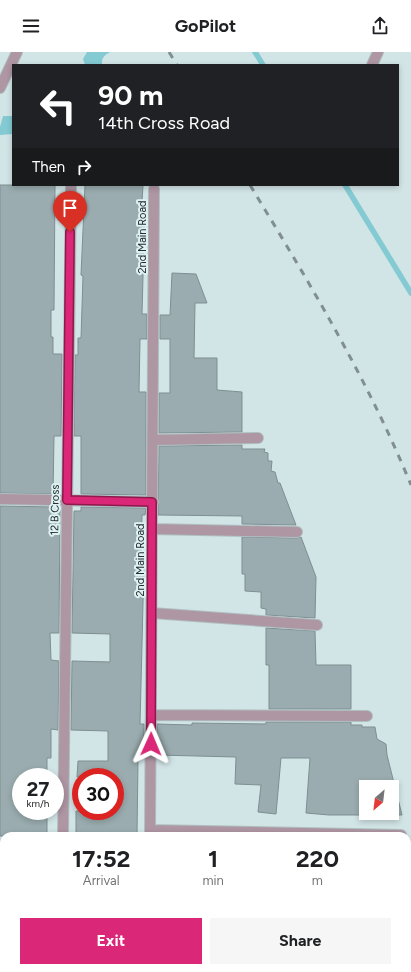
<!DOCTYPE html>
<style>
:root{--surface:#fff;--page:#f6f6f6;--text:#202124;--muted:#757577;--accent:#db2777}
body{margin:0;font-family:Figtree,sans-serif;background:var(--page);color:var(--text);height:100vh;display:flex;flex-direction:column;font-size:15px;white-space:nowrap}
*{box-sizing:border-box;margin:0}
p{font-size:13px;color:var(--muted)}
.icon{flex:none;width:22px;height:22px;fill:none;stroke:currentColor;stroke-width:2;stroke-linecap:round;stroke-linejoin:round}
.map{position:relative;flex:1;overflow:hidden}
.panel{position:absolute;left:0px;top:780px;width:411px;height:140px;display:flex;flex-direction:column;background:var(--surface);border-radius:12px 12px 0 0;box-shadow:0 2px 6px #0003}
.panel>*{flex:none}
.banner{position:absolute;left:12px;top:12px;width:387px;height:122px;border-radius:0px;box-shadow:0 2px 6px #0003;background:#202124;color:#fff;overflow:hidden}
.needle{width:26px;rotate:208deg}
.controls{position:absolute;left:359px;top:728px;display:grid;gap:8px}
.controls a{display:grid;place-items:center;width:40px;height:40px;border-radius:0px;background:var(--surface);box-shadow:0 2px 6px #0003;font-size:20px}
.speed{position:absolute;left:12px;top:716px;display:flex;gap:8px;font-size:20px;font-weight:700;text-align:center}
.speed>*{display:grid;place-content:center;width:52px;height:52px;border-radius:50%;background:var(--surface);box-shadow:0 2px 6px #0003;line-height:1}
.speed small{font-size:10px;font-weight:400}
.speed .limit{border:6px solid #d22;background:#fff;color:#111}
.pin{position:absolute;display:grid;place-items:center;width:34px;height:34px;color:#fff;margin:-41px -17px;border-radius:50% 50% 50% 0;rotate:-45deg;box-shadow:0 0 4px #0007}
.pin .icon{rotate:45deg}
.me{position:absolute;width:44px;margin:-22px;rotate:1deg;stroke-linejoin:round;filter:drop-shadow(0 0 3px #0008)}
.turn{display:flex;align-items:center;gap:14px;height:84px;padding:0 20px;font-size:18px}
.turn .icon{width:52px;height:52px;stroke-width:2.5}
.turn b{display:block;font-size:28px;line-height:34px}
.then{display:flex;align-items:center;height:38px;padding:0 20px;background:#0003;gap:8px;font-size:15px}
.eta{display:flex;justify-content:space-evenly;align-items:center;height:68px;text-align:center}
.eta b{font-size:24px;font-weight:700;line-height:28px}
.cta{display:flex;gap:8px;margin-top:auto;padding:8px 20px}
.cta a{flex:1;height:46px;border-radius:0px;background:var(--accent);color:#fff;font-size:16px;font-weight:700;line-height:46px;text-align:center}
.cta a+a{background:var(--page);color:var(--text)}
header{display:flex;justify-content:space-between;align-items:center;height:52px;padding:0 20px;background:var(--surface);font-size:18px;font-weight:700}
.map>svg:first-child{display:block}
</style>
<header><svg class="icon" aria-label="menu" viewBox="0 0 24 24"><path d="M4 6h16M4 12h16M4 18h16"/></svg>GoPilot<svg class="icon" aria-label="share" viewBox="0 0 24 24"><path d="M12 15V3M7 8l5-5 5 5M5 13v7h14v-7"/></svg></header>
<div class="map">
<svg width="411" height="920" viewBox="0 0 411 920">
<rect width="100%" height="100%" fill="#d1e4e6"/>
<!-- water -->
<path fill="#83cad3" d="M87,0h23c-5,3 -9,6 -8,13h-17l-2,-6z
M3,64h10v18l-13,1v-8z"/>
<g fill="none" stroke-linecap="round" stroke-linejoin="round">
<!-- stream -->
<path stroke="#83cad3" stroke-width="5.5" d="M255,0l8,13
M345,133l66,108"/>
</g>
<!-- building -->
<path fill="#9aacaf" stroke="#7e8f92" fill-rule="evenodd" d="M0,133h55l-1,125h-3v27h2v17h9l-1,82h-7l-1,58 -53,-1z
M85,133h58l-1,17 3,1 -3,111h5v25h-7l-1,53h7v103l-65,-1v-58h-7l1,-81h3v-17h3l2,-62 -2,-1z
M172,221l24,1 11,29h-12l-1,55h23v32l25,2v40l-83,1v-40h11v-54h-10v-24h10z
M242,393v4h23l-1,3 4,1v8h4l-1,10 4,1 3,11h2l16,42 -54,-1v-8l-84,-1 1,-69z
M0,454l53,1v3h7l-1,123h-9l1,27 8,1 -1,69 -7,-1v29h-4v19h-26v34h26v25h-47z
M81,455l65,1 -1,7h-3l-1,48h3l-4,161h4v31h-4v5h-2l-1,76h-61v-25h39v-34h-38l1,-16h30v-30l-37,-1 1,-69 38,1v-28l-38,-1 2,-122h7z
M242,485l55,1 4,-1 15,40 -1,41 -49,-3v-6l-5,-1v-16l-16,-1v-17h-3z
M266,576l49,3 1,34h35v44h-82v-44h-3z
M266,670h85v3h11v2h13l2,12 9,5 1,11 15,60h-73l-23,-2 4,-55h-29l-5,56 -18,-2 3,-27 -26,-1 1,-27 -79,-2v-31l35,1v-2l74,1zM366,735h26v26h-26z"/>
<g fill="none" stroke-linecap="round" stroke-linejoin="round">
<defs>
<path id="minor" d="M372,13l6,-13
M0,36l17,-36
M153,388l105,-2
M0,447l153,3
M153,477l144,3
M152,561l165,12
M151,663l216,1
M150,778l251,5
M63,784l8,-651
M150,784l4,-647
M0,842h4
M407,867h4
M243,916v4
M46,920l1,-4
M150,920v-4
M333,920v-4"/>
</defs>
<!-- minor casing -->
<use href="#minor" stroke="#afbfc1" stroke-width="12"/>
<!-- minor -->
<use href="#minor" stroke="#ae96a3" stroke-width="10"/>
<!-- rail -->
<path stroke="#828f90" stroke-width="3" stroke-dasharray="7 7" stroke-linecap="butt" d="M169,0l8,13
M250,133c59,97 118,195 161,300"/>
</g>
<g fill="none" stroke-linecap="round" stroke-linejoin="round">
<defs>
<path id="route" d="M70,180l-3,268 85,2 -1,242"/>
</defs>
<!-- route casing -->
<use href="#route" stroke="#8e194d" stroke-width="10"/>
<!-- route -->
<use href="#route" stroke="#db2777" stroke-width="7"/>
</g>
<g text-anchor="middle" dominant-baseline="central" stroke-width="4" stroke-linejoin="round" paint-order="stroke">
<!-- street labels -->
<g font-size="11" fill="#262d2e" stroke="#def1f3">
<text transform="translate(142 185) rotate(-90)">2nd Main Road</text>
<text transform="translate(55 458) rotate(-89)">12 B Cross</text>
<text transform="translate(140 508) rotate(-90)">2nd Main Road</text>
</g>
</g>
</svg>
<div class="controls">
<a><svg class="needle" viewBox="-14 -14 28 28"><path d="M0-13l5 13h-10z" fill="#e53935"/><path d="M0 13l5-13h-10z" fill="#757577"/></svg></a>
</div>
<div class="speed"><div>27<small>km/h</small></div><div class="limit">30</div></div>
<div class="pin" style="left:70px;top:180px;background:#d93025"><svg class="icon" aria-label="arrive" viewBox="0 0 24 24"><path d="M6 21V4h12l-3 4 3 4H6"/></svg></div>
<svg class="me" style="left:151px;top:692px" viewBox="-20 -20 40 40"><path d="M0-17L14 15 0 8-14 15z" fill="#db2777" stroke="#fff" stroke-width="4"/></svg>
<div class="banner">
<div class="turn"><svg class="icon" aria-label="left" viewBox="0 0 24 24"><path d="M17 20v-9H6M10 6l-5 5 5 5"/></svg><div><b>90 m</b>14th Cross Road</div></div>
<div class="then">Then<svg class="icon" aria-label="right" viewBox="0 0 24 24"><path d="M7 20v-9h11M14 6l5 5-5 5"/></svg></div>
</div>
<section class="panel">
<div class="eta">
<div><b>17:52</b><p>Arrival</p></div>
<div><b>1</b><p>min</p></div>
<div><b>220</b><p>m</p></div>
</div>
<div class="cta"><a>Exit</a><a>Share</a></div>
</section>
</div>
